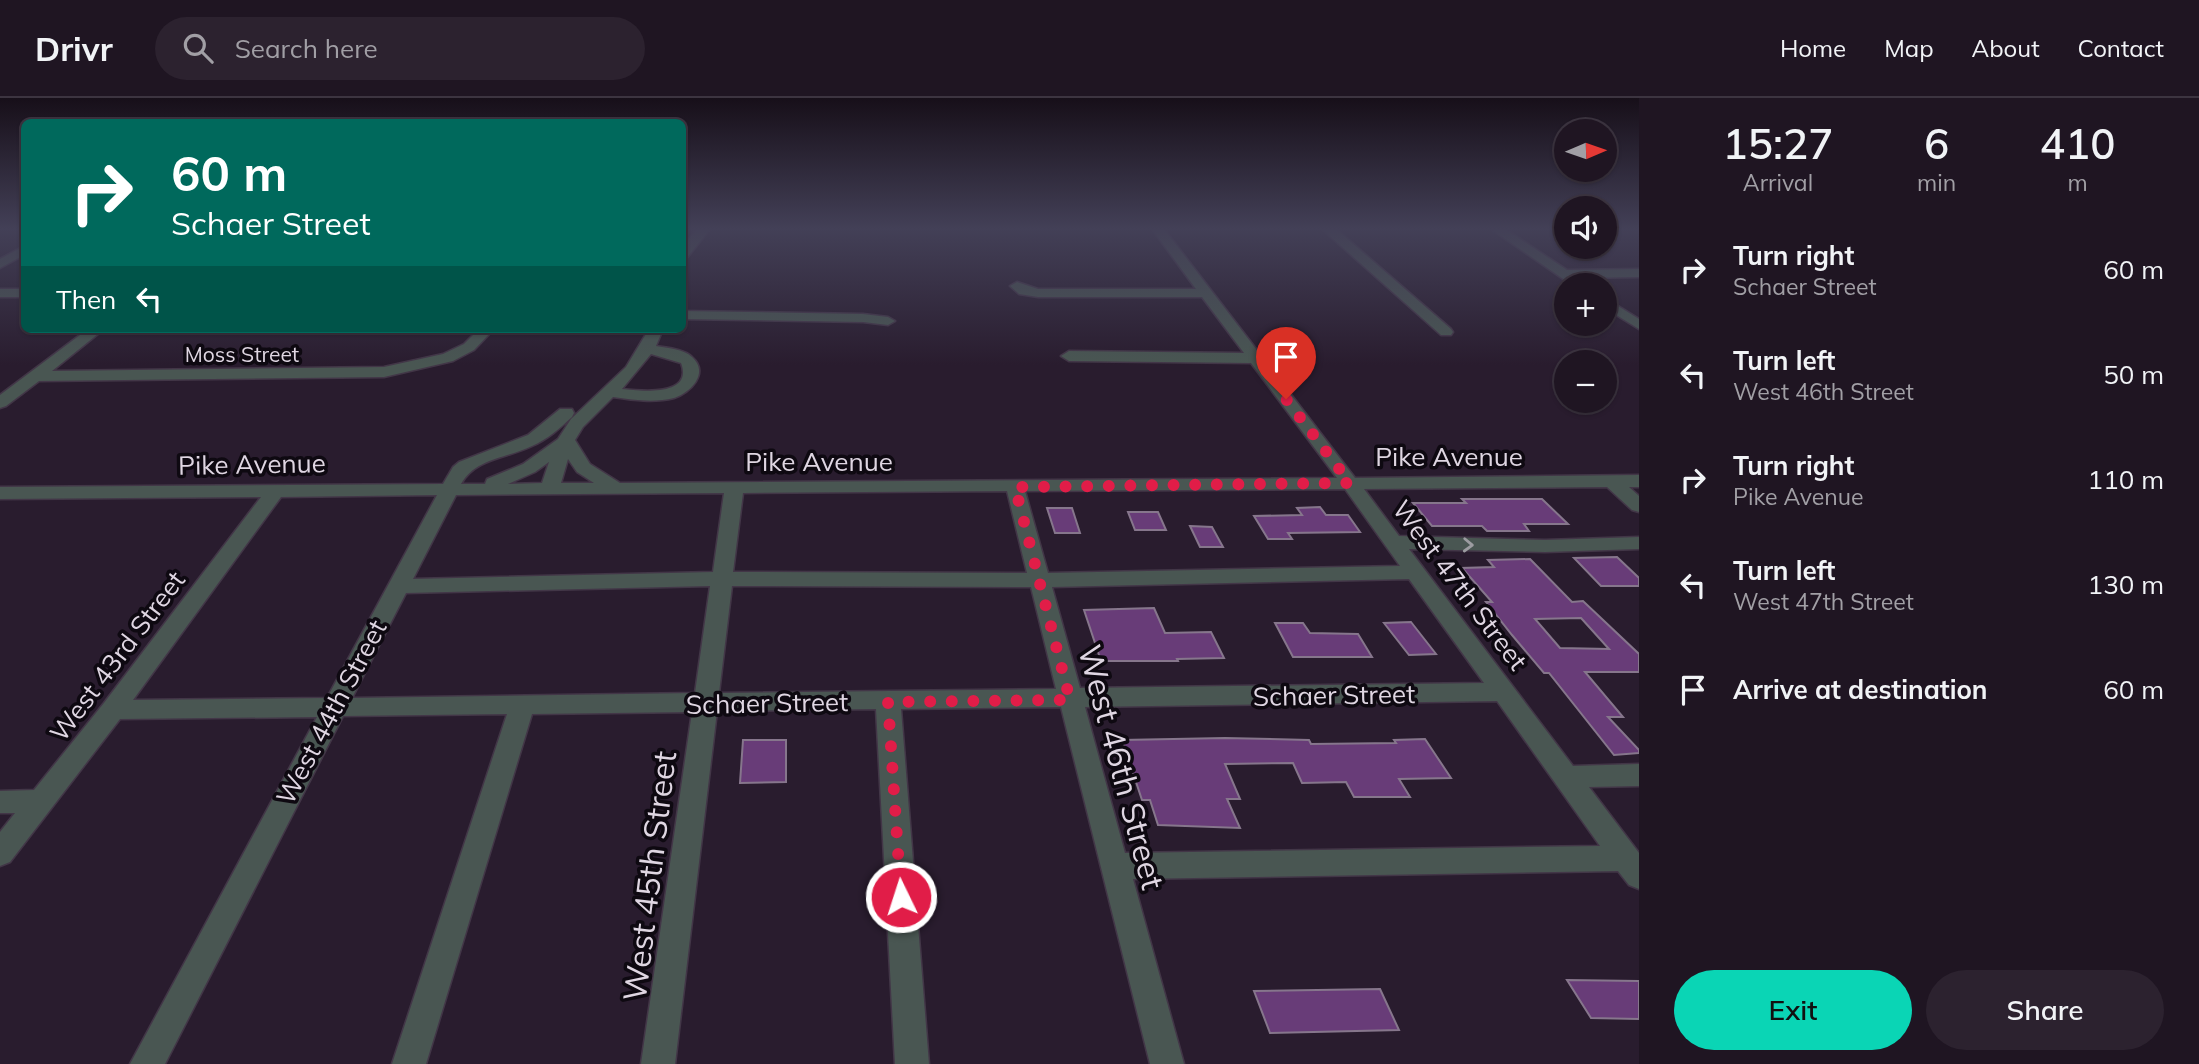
<!DOCTYPE html>
<meta charset="utf-8">
<style>
:root{--surface:#1f1522;--page:#2c222f;--text:#f1f3f6;--muted:#a19fa5;--line:#3c3440;--accent:#0ad5b5}
body{margin:0;font-family:Mulish,sans-serif;background:var(--page);color:var(--text);height:100vh;display:flex;flex-direction:column;font-size:26px;white-space:nowrap}
*{box-sizing:border-box;margin:0}
p{font-size:23px;color:var(--muted)}
.icon{flex:none;width:38px;height:38px;fill:none;stroke:currentColor;stroke-width:2;stroke-linecap:round;stroke-linejoin:round}
.map{position:relative;flex:1;overflow:hidden}
.sheet{display:flex;flex-direction:column;background:var(--surface);width:560px}
.sheet>*{flex:none}
.guide{position:absolute;left:21px;top:21px;width:665px;height:214px;border-radius:10px;box-shadow:0 2px 5px #0004,0 0 0 2px var(--line);background:#00695c;color:#fff;overflow:hidden}
.needle{width:46px;rotate:88deg}
.buttons{position:absolute;left:1554px;top:21px;display:grid;gap:14px}
.buttons a{display:grid;place-items:center;width:63px;height:63px;border-radius:50%;background:var(--surface);box-shadow:0 2px 5px #0004,0 0 0 2px var(--line);font-size:35px}
.pin{position:absolute;display:grid;place-items:center;width:60px;height:60px;color:#fff;margin:-72px -30px;border-radius:50% 50% 50% 0;rotate:-45deg;box-shadow:0 0 7px #0007}
.pin .icon{rotate:45deg}
.me{position:absolute;width:77px;margin:-38px;rotate:356deg;stroke-linejoin:round;filter:drop-shadow(0 0 5px #0008)}
.turn{display:flex;align-items:center;gap:24px;height:147px;padding:0 35px;font-size:32px}
.turn .icon{width:91px;height:91px;stroke-width:2.5}
.turn b{display:block;font-size:49px;line-height:60px}
.then{display:flex;align-items:center;height:66px;padding:0 35px;background:#0003;gap:14px;font-size:26px}
.eta{display:flex;justify-content:space-evenly;align-items:center;height:119px;text-align:center}
.eta b{font-size:42px;font-weight:600;line-height:49px}
.cta{display:flex;gap:14px;margin-top:auto;padding:14px 35px}
.cta a{flex:1;height:80px;border-radius:42px;background:var(--accent);color:#111;font-size:28px;font-weight:600;line-height:80px;text-align:center}
.cta a+a{background:var(--page);color:var(--text)}
ul{padding:0;list-style:none}
li{display:flex;align-items:center;gap:21px;height:105px;padding:0 35px}
li div{flex:1}
li b{display:block;font-size:26px}
li em{font-style:normal}
header{display:flex;align-items:center;gap:42px;box-sizing:border-box;height:98px;padding:0 35px;background:var(--surface);border-bottom:2px solid var(--line)}
header strong{font-size:33px}
nav{display:flex;gap:38px;margin-inline-start:auto;font-size:24px}
.search{width:490px;height:63px;background:var(--page);display:flex;align-items:center;gap:18px;box-sizing:border-box;padding:0 24px;border-radius:38px;color:var(--muted);font-size:26px}
main{display:flex;flex:1;min-height:0}
.map>svg:first-child{display:block}
</style>
<header>
<strong>Drivr</strong>
<div class="search"><svg class="icon" aria-label="search" viewBox="0 0 24 24"><circle cx="10" cy="10" r="6"/><path d="M15 15l6 6"/></svg>Search here</div>
<nav><a>Home</a><a>Map</a><a>About</a><a>Contact</a></nav>
</header>
<main>
<div class="map">
<svg width="1639" height="966" viewBox="0 0 1639 966">
<rect width="100%" height="100%" fill="#291c2e"/>
<!-- building -->
<path fill="#683c78" stroke="#86768c" stroke-width="2" fill-rule="evenodd" d="M1462,401h80l26,25h-44l5,7h-42l-5,-5h-50l-19,-23h53z
M1320,409l6,8h22l12,17 -72,1 4,6h-24l-14,-23 48,-1 -5,-7z
M1047,410h25l8,25h-25z
M1128,414h30l8,18h-31z
M1190,428l22,1 11,20h-23z
M1617,459l22,21v8h-38l-27,-28z
M1530,461l42,43 11,-1 56,53v18h-54l38,45h-15l31,33v3l-25,2 -65,-82h-5l-32,-38 -26,-33h6l-30,-34 32,-1 -6,-7zM1581,520l28,31 -49,-1 -25,-29z
M1154,510l11,25 46,-1 13,26 -47,1 1,2h-77l-17,-51z
M1411,524l25,32 -27,1 -25,-32z
M1275,525h28l7,10 48,1 14,23h-79z
M1225,640l84,2 2,4 85,-1 -2,-3 31,-1 26,39 -52,1 11,18h-56l-8,-15 -44,1 -9,-20 -68,1 15,35h-13l13,29 -82,-3 -8,-25h-8l-20,-60z
M743,642h43v42l-46,1z
M1567,882l72,1v38l-48,-1z
M1380,891l19,41 -129,3 -16,-42z"/>
<g fill="none" stroke-linecap="round" stroke-linejoin="round">
<defs>
<path id="minor" d="M697,131h13l-24,30 -4,1v-13z
M1152,131h12l191,249 284,-3v12h-10l10,9v16l-7,-2 -25,-23 -243,2 35,47 146,4 94,-3v12l-94,3 -136,-3 164,217 66,-2v22l-50,1 50,66v36l-10,-4 -11,-14 -485,8 51,185h-34l-89,-357 -160,2 28,355h-34l-19,-355 -159,2 -42,353h-34l51,-352 -160,2 -106,350h-34l115,-350 -164,2 -178,348h-35l187,-347 -197,2 -110,143 -10,4v-34l15,-19h-15v-22l34,-1 70,-87 157,-206 -261,2v-12l443,-3 10,-17 6,-5 69,-27 32,-26h12l2,4 -2,4c-12,11 -24,22 -40,29 -24,12 -57,12 -71,38h24l2,-5 36,-15 35,-25 13,-20 55,-52 23,-38h14l-7,17c11,2 28,3 36,11 18,16 -2,36 -18,41 -20,5 -41,2 -61,-1l-30,30 -8,13 15,24 30,19 717,-5 -86,-115 -182,-2 -8,-5 8,-5 175,2 -42,-56h-164l-19,-3 -9,-8 7,-4 21,7h158zM651,256l30,9c13,34 -41,28 -59,26zM568,361l9,13 17,11h-33zM549,364l-7,21 -34,1 27,-12zM1345,391l55,77 -352,7 -23,-82zM1007,393l20,82 -294,-1 10,-79zM724,395l-11,79 -300,7 43,-84zM437,397l-110,203 -194,2 148,-203zM1409,481l75,104 -404,5 -28,-101zM710,488l-15,107 -343,5 54,-105zM732,488l299,1 25,102 -337,4zM1497,603l103,145 -475,7 -40,-146z
M1322,131h14l115,100 2,3 -2,3h-10z
M1491,131h14l62,41 72,-1v8l-61,1 8,7h-14z
M24,148v9l-24,13v-9z
M0,191h24v8h-24z
M1605,200l34,21v10l-34,-21z
M682,213l181,3 25,3 7,4 -7,4 -25,-3 -181,-3z
M88,231h16l-52,42 332,-4 59,-13 21,-10 15,-15h15l-20,21 -21,11 -69,16 -345,4 -33,25 -6,2v-13z"/>
</defs>
<!-- minor casing -->
<use href="#minor" stroke="#423647" stroke-width="3"/>
<!-- minor -->
<use href="#minor" fill="#495652" fill-rule="evenodd"/>
</g>
<!-- one-way arrows -->
<defs><path id="oneway-chevron" d="M-2-3.5L2.5 0L-2 3.5" fill="none" stroke-width="1.6" stroke-linecap="round" stroke-linejoin="round" transform="scale(1.75)"/></defs>
<use stroke="#9c9ca1" href="#oneway-chevron" transform="translate(1468 447) rotate(2)"/>
<!-- sky -->
<linearGradient id="sky" x2="0" y2="1"><stop stop-color="#170f19"/><stop offset="0.49" stop-color="#434057"/><stop offset="1" stop-color="#434057" stop-opacity="0"/></linearGradient>
<rect width="1639" height="267" fill="url(#sky)"/>
<g fill="none" stroke-linecap="round" stroke-linejoin="round">
<!-- route -->
<path stroke="#e11d48" stroke-width="12" stroke-dasharray="0 21.6" d="M901,799l-13,-195 182,-2 -55,-213 335,-4 -64,-84"/>
</g>
<g text-anchor="middle" dominant-baseline="central" stroke-width="7" stroke-linejoin="round" paint-order="stroke">
<!-- far-street labels -->
<g font-size="21" fill="#dfd6e2" stroke="#0e0911">
<text x="242" y="256">Moss Street</text>
</g>
<!-- street labels -->
<g font-size="26" fill="#dfd6e2" stroke="#0e0911">
<text x="1449" y="358">Pike Avenue</text>
<text x="819" y="363">Pike Avenue</text>
<text transform="translate(252 366) rotate(-1)">Pike Avenue</text>
<text transform="translate(1460 487) rotate(53)">West 47th Street</text>
<text transform="translate(117 558) rotate(-53)">West 43rd Street</text>
<text transform="translate(1334 597) rotate(-1)">Schaer Street</text>
<text transform="translate(767 605) rotate(-1)">Schaer Street</text>
<text transform="translate(331 614) rotate(-62)">West 44th Street</text>
</g>
<!-- near-street labels -->
<g font-size="32" fill="#dfd6e2" stroke="#0e0911">
<text transform="translate(1122 669) rotate(75)">West 46th Street</text>
<text transform="translate(649 778) rotate(-83)">West 45th Street</text>
</g>
</g>
</svg>
<div class="buttons">
<a><svg class="needle" viewBox="-14 -14 28 28"><path d="M0-13l5 13h-10z" fill="#e53935"/><path d="M0 13l5-13h-10z" fill="#a19fa5"/></svg></a>
<a><svg class="icon" aria-label="sound" viewBox="0 0 24 24"><path d="M4 9h4l5-4v14l-5-4H4zM17 9q2 3 0 6"/></svg></a>
<a>+</a>
<a>−</a>
</div>
<div class="pin" style="left:1286px;top:301px;background:#d93025"><svg class="icon" aria-label="arrive" viewBox="0 0 24 24"><path d="M6 21V4h12l-3 4 3 4H6"/></svg></div>
<svg class="me" style="left:901px;top:799px" viewBox="-20 -20 40 40"><circle r="17" fill="#e11d48" stroke="#fff" stroke-width="3"/><path d="M0-11L8 9 0 5-8 9z" fill="#fff"/></svg>
<div class="guide">
<div class="turn"><svg class="icon" aria-label="right" viewBox="0 0 24 24"><path d="M7 20v-9h11M14 6l5 5-5 5"/></svg><div><b>60 m</b>Schaer Street</div></div>
<div class="then">Then<svg class="icon" aria-label="left" viewBox="0 0 24 24"><path d="M17 20v-9H6M10 6l-5 5 5 5"/></svg></div>
</div>
</div>
<section class="sheet">
<div class="eta">
<div><b>15:27</b><p>Arrival</p></div>
<div><b>6</b><p>min</p></div>
<div><b>410</b><p>m</p></div>
</div>
<ul>
<li><svg class="icon" aria-label="right" viewBox="0 0 24 24"><path d="M7 20v-9h11M14 6l5 5-5 5"/></svg><div><b>Turn right</b><p>Schaer Street</p></div><em>60 m</em></li>
<li><svg class="icon" aria-label="left" viewBox="0 0 24 24"><path d="M17 20v-9H6M10 6l-5 5 5 5"/></svg><div><b>Turn left</b><p>West 46th Street</p></div><em>50 m</em></li>
<li><svg class="icon" aria-label="right" viewBox="0 0 24 24"><path d="M7 20v-9h11M14 6l5 5-5 5"/></svg><div><b>Turn right</b><p>Pike Avenue</p></div><em>110 m</em></li>
<li><svg class="icon" aria-label="left" viewBox="0 0 24 24"><path d="M17 20v-9H6M10 6l-5 5 5 5"/></svg><div><b>Turn left</b><p>West 47th Street</p></div><em>130 m</em></li>
<li><svg class="icon" aria-label="arrive" viewBox="0 0 24 24"><path d="M6 21V4h12l-3 4 3 4H6"/></svg><div><b>Arrive at destination</b></div><em>60 m</em></li>
</ul>
<div class="cta"><a>Exit</a><a>Share</a></div>
</section>
</main>
